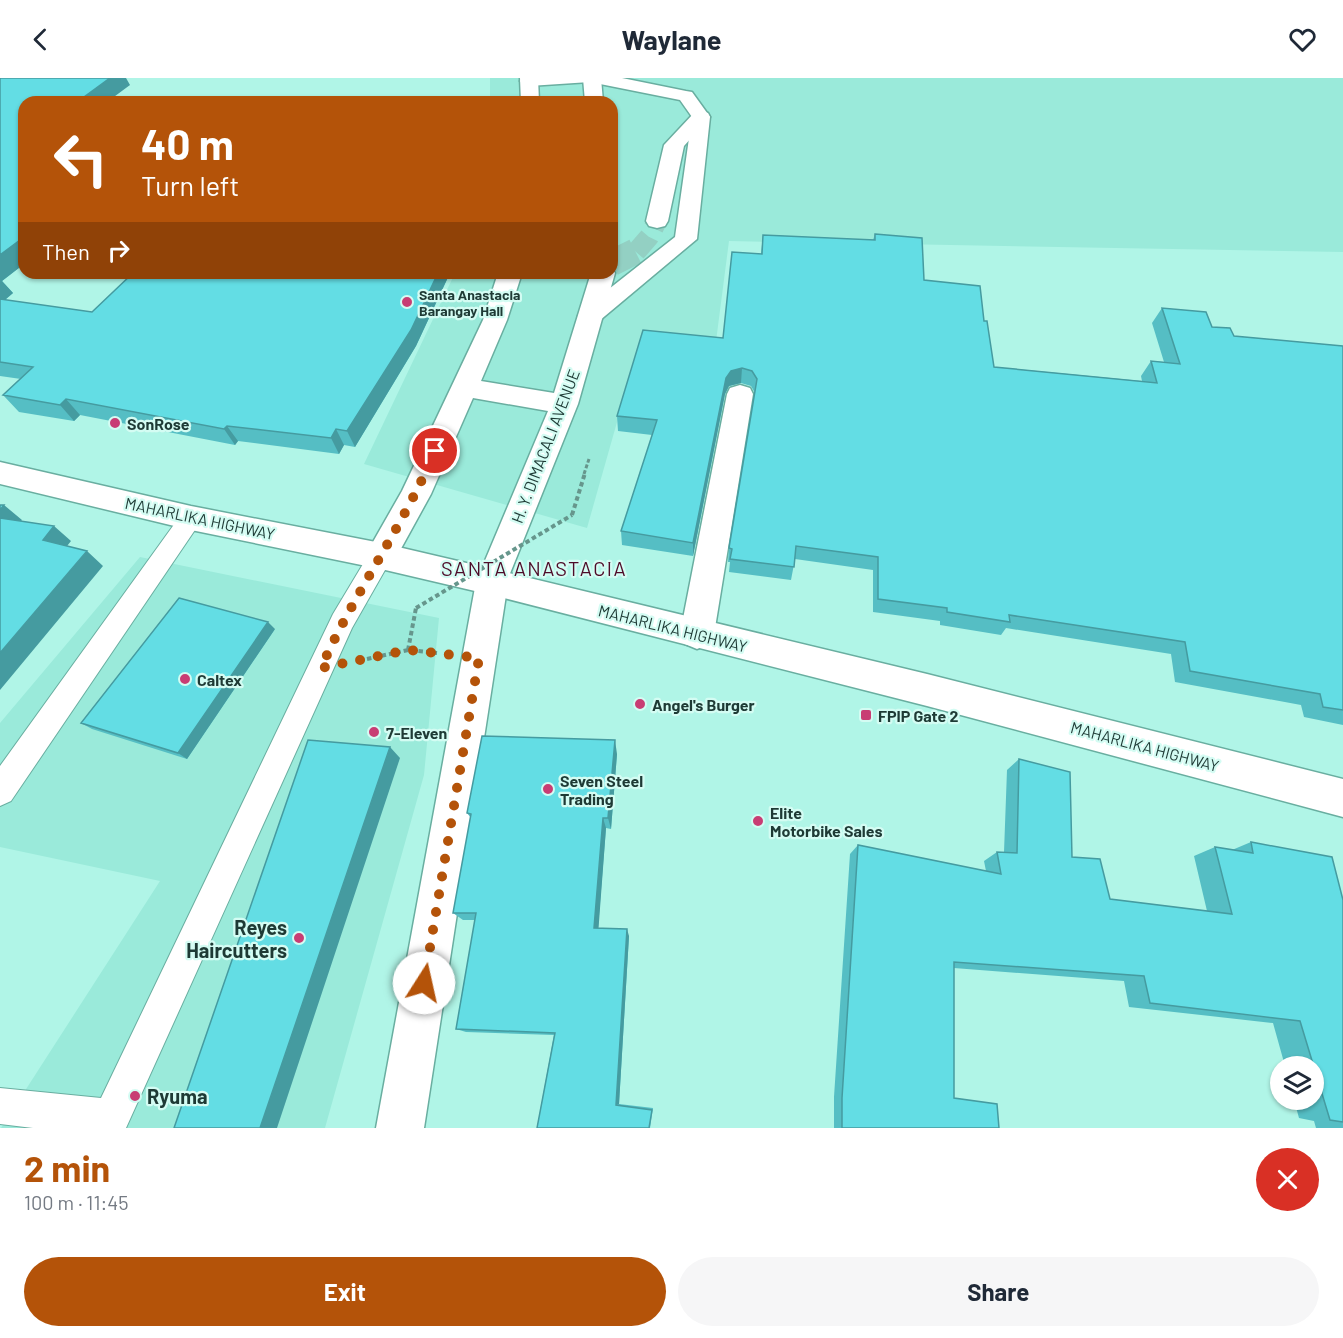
<!DOCTYPE html>
<meta charset="utf-8">
<style>
:root{--surface:#fff;--page:#f6f6f7;--text:#1f2937;--muted:#747a83;--accent:#b45309}
body{margin:0;font-family:Barlow,sans-serif;background:var(--page);color:var(--text);height:100vh;display:flex;flex-direction:column;font-size:22px;white-space:nowrap}
*{box-sizing:border-box;margin:0}
p{font-size:20px;color:var(--muted)}
.icon{flex:none;width:33px;height:33px;fill:none;stroke:currentColor;stroke-width:2;stroke-linecap:round;stroke-linejoin:round}
.map{position:relative;height:1050px;overflow:hidden}
.drawer{display:flex;flex-direction:column;background:var(--surface);flex:1}
.drawer>*{flex:none}
.banner{position:absolute;left:18px;top:18px;width:600px;height:183px;border-radius:18px;box-shadow:0 2px 4px #0004;background:#b45309;color:#fff;overflow:hidden}
.controls{position:absolute;left:1270px;top:978px;display:grid;gap:12px}
.controls a{display:grid;place-items:center;width:54px;height:54px;border-radius:50%;background:var(--surface);box-shadow:0 2px 4px #0004;font-size:30px}
.pin{position:absolute;display:grid;place-items:center;width:51px;height:51px;color:#fff;margin:-26px;border:3px solid #fff;border-radius:50%;box-shadow:0 2px 6px #0007}
.me{position:absolute;width:66px;margin:-33px;rotate:10deg;stroke-linejoin:round;filter:drop-shadow(0 0 4px #0008)}
.turn{display:flex;align-items:center;gap:21px;height:126px;padding:0 24px;font-size:27px}
.turn .icon{width:78px;height:78px;stroke-width:2.5}
.turn b{display:block;font-size:42px;line-height:51px}
.then{display:flex;align-items:center;height:57px;padding:0 24px;background:#0003;gap:12px;font-size:22px}
.round{display:grid;place-items:center;flex:none;width:63px;height:63px;border-radius:32px;background:var(--page)}
.head{display:flex;align-items:center;justify-content:space-between;height:102px;padding:0 24px}
h1{font-size:36px;font-weight:700;line-height:45px;color:var(--accent)}
.cta{display:flex;gap:12px;margin-top:auto;padding:12px 24px}
.cta a{flex:1;height:69px;border-radius:36px;background:var(--accent);color:#fff;font-size:24px;font-weight:700;line-height:69px;text-align:center}
.cta a+a{background:var(--page);color:var(--text)}
header{display:flex;justify-content:space-between;align-items:center;height:78px;padding:0 24px;background:var(--surface);font-size:27px;font-weight:700}
.map>svg:first-child{display:block}
</style>
<header><svg class="icon" aria-label="back" viewBox="0 0 24 24"><path d="M15 5l-7 7 7 7"/></svg>Waylane<svg class="icon" aria-label="heart" viewBox="0 0 24 24"><path d="M12 20l-8-8c-3-5 5-10 8-4 3-6 11-1 8 4z"/></svg></header>
<div class="map">
<svg width="1343" height="1050" viewBox="0 0 1343 1050">
<rect width="100%" height="100%" fill="#b0f5e7"/>
<!-- built -->
<path fill="#9aeada" d="M490,0h853v174l-614,-11 -14,108 -75,-8 -53,187 -223,-64 91,-191h157v-171h-122z
M140,479l299,61 -15,157 -99,353h-324l159,-247 -160,-34v-124z"/>
<g fill="none" stroke-linecap="round" stroke-linejoin="round">
<!-- secondary-tunnel-far1 -->
<path stroke="#93d0c3" stroke-width="20" stroke-dasharray="20 10" stroke-linecap="butt" d="M636,174l13,-15 8,-16"/>
<!-- secondary-tunnel -->
<path stroke="#93d0c3" stroke-width="26" stroke-dasharray="26 13" stroke-linecap="butt" d="M612,185l26,-13"/>
<defs>
<path id="lane" d="M191,431l8,3 4,6 -4,6 -188,277 -11,5v-40l183,-254z
M381,468l9,3 3,7 -41,72 -226,500h-93l-33,-4v-36l101,10 232,-484 39,-65z"/>
<path id="street" d="M522,0h100l64,13 6,1 18,25 -13,122 -98,82 -9,3 -9,-3 -3,-5 3,-5 94,-74 17,-120 -12,-17 -90,-18 -61,4 -6,-1 -3,-4z
M740,307l10,3 3,6 -39,240 -5,10 -12,5 -12,-5 -5,-10 47,-240 3,-6z
M492,491l11,4 5,9 -84,546h-48l100,-546 5,-9z"/>
<path id="secondary" d="M520,0h18l1,24h-18z
M583,0h18l2,24h-18z
M701,33l7,2 2,4 -26,29 -16,75 -3,5 -8,2 -8,-2 -3,-5 18,-76 30,-32z
M612,191l3,4 -37,131 -75,187 -11,4 -11,-4 -5,-9 72,-171 -75,-13 -42,96 -39,71 -11,4 -11,-4 -5,-9 37,-65 81,-171 15,-47h24l-15,47 -26,61 73,12 37,-120h21z"/>
<path id="highway" d="M0,384l191,44 190,37 111,26 435,105 416,105v38l-416,-111 -435,-111 -111,-26 -190,-39 -191,-46z"/>
</defs>
<!-- lane casing -->
<use href="#lane" stroke="#69aea0" stroke-width="2"/>
<!-- street casing -->
<use href="#street" stroke="#69aea0" stroke-width="3"/>
<!-- secondary casing -->
<use href="#secondary" stroke="#69aea0" stroke-width="3"/>
<!-- highway casing -->
<use href="#highway" stroke="#69aea0" stroke-width="3"/>
<!-- path-far1 -->
<path stroke="#66968c" stroke-width="3" stroke-dasharray="4 2" stroke-linecap="butt" d="M584,396l5,-15"/>
<!-- path -->
<path stroke="#66968c" stroke-width="4" stroke-dasharray="4.5 3" stroke-linecap="butt" d="M572,437l13,-42
M408,572l8,-42
M367,581l41,-9 29,3"/>
<!-- lane -->
<use href="#lane" fill="#fff" fill-rule="evenodd"/>
<!-- street -->
<use href="#street" fill="#fff" fill-rule="evenodd"/>
<!-- secondary -->
<use href="#secondary" fill="#fff" fill-rule="evenodd"/>
<!-- highway -->
<use href="#highway" fill="#fff" fill-rule="evenodd"/>
<!-- path-bridge -->
<path stroke="#66968c" stroke-width="4" stroke-dasharray="4.5 3" stroke-linecap="butt" d="M416,530l156,-93"/>
</g>
<!-- wall -->
<path fill="#55bec4" d="M0,0l130,7 -106,17v162l-22,17 11,12 -8,7 87,12 41,-39h317l-34,73 -61,101 -11,-2 -5,9 -101,-13 -3,4 -155,-30 -6,6 -55,-9 -16,-17 18,-16 -21,-3z
M875,156l49,46 60,41 10,46 148,14 -1,-5 10,-15 13,1 -12,-39 10,-15 72,28 109,10v379l-39,-8 -3,-12 -126,-23 -4,-28 -165,-26 -5,7 -61,-10v-4l-67,-9v-42l-78,-11 -4,21 -62,-8 1,-10h-2l1,-14 26,-155 -4,-7 -10,-3 -12,3 -4,8 -32,162 -71,-11 -1,-14 31,-96 -34,-4 -1,-15 106,-78 38,-84 2,-19 110,5z
M275,551l-88,130 -95,-30 -11,-6z
M617,676l-6,75 -5,-1 -8,100 31,8 -10,168 34,4 -3,20h-113l17,-93 -88,-3 -10,-3 19,-109h-12l-10,-7 18,-95 -4,-5z
M1019,681l53,98 38,42 97,12 -13,-55 21,-9 17,3 19,-8 92,58v228h-27l-2,-7 -15,-3 -5,-18h20v-34h-29l-12,-43 -144,-16 -5,-26 -170,-13v130l45,30h-165v-31l16,-243 8,-9 128,26 -2,-10 13,-9h7l3,-82z"/>
<!-- shaded-wall -->
<path fill="#459ba0" d="M110,0h16l4,7 -23,17h-30z
M24,159v27l-22,17 11,12 -13,11v-49z
M438,195h12l-34,73 -61,101 -8,-16z
M742,290l-1,15 -12,3 -4,8 -32,162v-13l33,-165 5,-7z
M66,321l14,16 -6,6 -14,-16z
M227,348l11,15 -3,4 -11,-16z
M336,351l8,16 -5,9 -8,-16z
M4,427l18,15 -10,12 -12,-10v-12z
M54,448l17,15 -11,14 -17,-15z
M87,473l16,15 -103,124v-37z
M268,544l7,7 -88,130 -9,-6z
M615,662l2,14 -6,75 -3,-11z
M390,669l10,11 -123,370h-17z
M603,740l3,10 -8,107 -4,-7z
M627,851l2,7 -10,168 -3,1z"/>
<!-- building -->
<path fill="#63dde4" stroke="#459ba0" stroke-width="1.5" d="M0,0h110l-33,24h-53v135l-24,18z
M462,21l-1,3h-42l1,-2z
M875,156l47,4 2,42 56,6 4,35h3l7,46 163,16 -6,-22 29,3 -18,-56 44,4 6,15 18,1 4,8 109,10v364l-20,-3 -3,-13 -130,-23 -5,-29 -176,-27 1,7 -63,-10v-4l-69,-9v-42l-82,-11 -2,21 -64,-8 2,-10 -3,-1 28,-169 -5,-8 -10,-3 -11,3 -5,7 -33,165 -72,-12 36,-111 -40,-4 26,-86 80,8 9,-86 30,2 1,-19 112,5z
M133,195h305l-27,57 -64,101 -11,-2 -5,9 -104,-12 -3,3 -158,-30 -6,6 -57,-10 30,-28 -33,-5v-63l92,13z
M0,427h4l-4,5z
M0,440l54,8 -11,14 44,11 -87,102z
M179,520l89,24 -90,131 -97,-30z
M482,658l133,4 -7,78h-5l-9,110 33,1 -11,176 36,5 -3,18h-112l18,-95 -99,-4 20,-116h-23l18,-99 -4,-1z
M308,662l82,7 -130,381h-86z
M1019,681l51,13 2,85 28,2 10,40 122,15 -17,-67 38,6 -2,-11 81,15 11,43v222l-13,-2 -30,-99 -150,-18 -6,-27 -190,-14v136l43,6 2,24h-157v-30l16,-253 143,29 -4,-22 20,1z"/>
<g fill="none" stroke-linecap="round" stroke-linejoin="round">
<!-- route -->
<path stroke="#b45309" stroke-width="10" stroke-dasharray="0 18" d="M424,905l55,-325 -71,-8 -87,18c33,-75 82,-141 114,-217"/>
</g>
<!-- markers -->
<g fill="#c83d74" stroke="#d4fcf3" stroke-width="2">
<circle cx="407" cy="224" r="6"/>
<circle cx="115" cy="345" r="6"/>
<circle cx="185" cy="601" r="6"/>
<circle cx="640" cy="626" r="6"/>
<rect x="860" y="631" width="12" height="12" rx="3"/>
<circle cx="374" cy="654" r="6"/>
<circle cx="548" cy="711" r="6"/>
<circle cx="758" cy="743" r="6"/>
<circle cx="299" cy="860" r="6"/>
<circle cx="135" cy="1018" r="6"/>
</g>
<g text-anchor="middle" dominant-baseline="central" stroke-width="4.5" stroke-linejoin="round" paint-order="stroke">
<!-- far-poi labels -->
<g font-size="14" font-weight="bold" fill="#1e3a35" stroke="#d4fcf3" text-anchor="start">
<text x="419" y="216">Santa Anastacia<tspan x="419" dy="16">Barangay Hall</tspan></text>
</g>
<!-- poi labels -->
<g font-size="16" font-weight="bold" fill="#1e3a35" stroke="#d4fcf3" text-anchor="start">
<text x="127" y="345">SonRose</text>
<text x="197" y="601">Caltex</text>
<text x="652" y="626">Angel's Burger</text>
<text x="878" y="637">FPIP Gate 2</text>
<text x="386" y="654">7-Eleven</text>
<text x="560" y="702">Seven Steel<tspan x="560" dy="18">Trading</tspan></text>
<text x="770" y="734">Elite<tspan x="770" dy="18">Motorbike Sales</tspan></text>
</g>
<!-- street labels -->
<g font-size="16" fill="#1e3a35" stroke="#d4fcf3">
<text transform="translate(545 368) rotate(-69)">H. Y. DIMACALI AVENUE</text>
<text transform="translate(200 440) rotate(12)">MAHARLIKA HIGHWAY</text>
<text transform="translate(673 550) rotate(14)">MAHARLIKA HIGHWAY</text>
<text transform="translate(1145 668) rotate(15)">MAHARLIKA HIGHWAY</text>
</g>
<!-- quarter labels -->
<g font-size="20" letter-spacing="1.5" fill="#4e0b28" stroke="#d4fcf3">
<text x="534" y="490">SANTA ANASTACIA</text>
</g>
<!-- near-poi labels -->
<g font-size="20" font-weight="bold" fill="#1e3a35" stroke="#d4fcf3" text-anchor="end">
<text x="287" y="849">Reyes<tspan x="287" dy="23">Haircutters</tspan></text>
<text x="147" y="1018" text-anchor="start">Ryuma</text>
</g>
</g>
</svg>
<div class="controls">
<a><svg class="icon" aria-label="layers" viewBox="0 0 24 24"><path d="M12 4l9 5-9 5-9-5zM3 14l9 5 9-5"/></svg></a>
</div>
<div class="pin" style="left:435px;top:373px;background:#d93025"><svg class="icon" aria-label="arrive" viewBox="0 0 24 24"><path d="M6 21V4h12l-3 4 3 4H6"/></svg></div>
<svg class="me" style="left:424px;top:905px" viewBox="-20 -20 40 40"><circle r="19" fill="#fff"/><path d="M0-13L10 11 0 6-10 11z" fill="#b45309"/></svg>
<div class="banner">
<div class="turn"><svg class="icon" aria-label="left" viewBox="0 0 24 24"><path d="M17 20v-9H6M10 6l-5 5 5 5"/></svg><div><b>40 m</b>Turn left</div></div>
<div class="then">Then<svg class="icon" aria-label="right" viewBox="0 0 24 24"><path d="M7 20v-9h11M14 6l5 5-5 5"/></svg></div>
</div>
</div>
<section class="drawer">
<div class="head"><div><h1>2 min</h1><p>100 m · 11:45</p></div><a class="round" style="background:#d93025;color:#fff"><svg class="icon" aria-label="close" viewBox="0 0 24 24"><path d="M6 6l12 12M18 6L6 18"/></svg></a></div>
<div class="cta"><a>Exit</a><a>Share</a></div>
</section>
